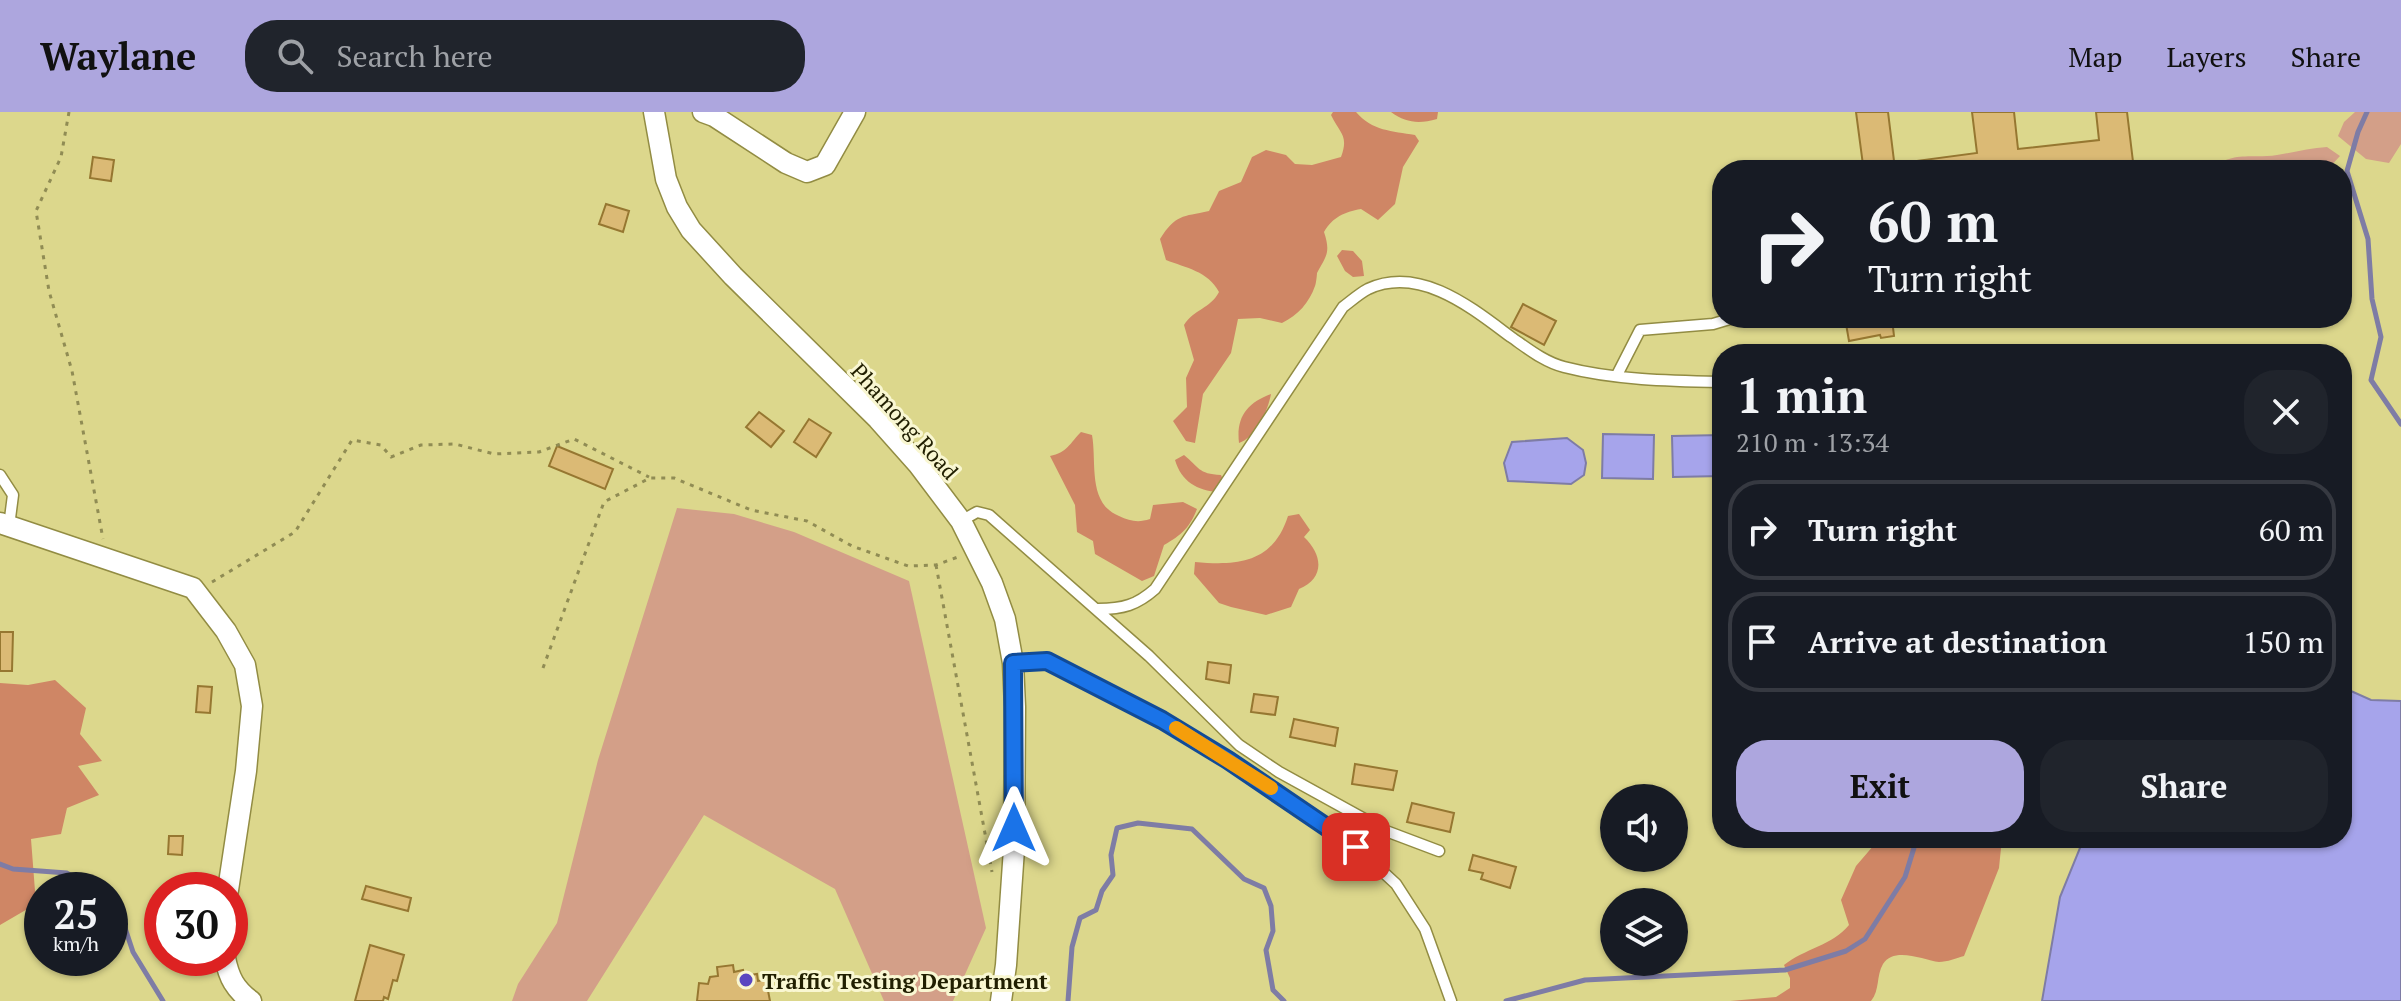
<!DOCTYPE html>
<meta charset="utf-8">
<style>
:root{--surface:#171b24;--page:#20242c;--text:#f1f3f6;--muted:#9ea1a6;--line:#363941;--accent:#ada6de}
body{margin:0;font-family:"PT Serif",serif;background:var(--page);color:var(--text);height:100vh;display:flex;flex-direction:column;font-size:30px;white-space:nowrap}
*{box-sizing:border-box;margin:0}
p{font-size:26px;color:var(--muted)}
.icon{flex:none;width:44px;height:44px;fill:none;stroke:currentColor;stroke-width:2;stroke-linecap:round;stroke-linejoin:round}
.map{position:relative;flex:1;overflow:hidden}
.drawer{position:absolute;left:1712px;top:232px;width:640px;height:504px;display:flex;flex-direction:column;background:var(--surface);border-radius:32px;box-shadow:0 2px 6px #0004}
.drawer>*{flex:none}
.guide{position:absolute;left:1712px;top:48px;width:640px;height:168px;border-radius:32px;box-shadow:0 2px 6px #0004;background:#171b24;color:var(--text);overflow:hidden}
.controls{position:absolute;left:1600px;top:672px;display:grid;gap:16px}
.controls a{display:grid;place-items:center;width:88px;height:88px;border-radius:50%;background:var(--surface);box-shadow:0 2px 6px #0004;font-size:40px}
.speed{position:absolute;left:24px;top:760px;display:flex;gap:16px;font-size:40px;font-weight:700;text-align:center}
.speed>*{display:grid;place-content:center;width:104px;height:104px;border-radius:50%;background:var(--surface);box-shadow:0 2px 6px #0004;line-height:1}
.speed small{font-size:20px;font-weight:400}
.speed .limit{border:12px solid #d22;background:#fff;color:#111}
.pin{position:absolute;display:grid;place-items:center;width:68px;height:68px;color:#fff;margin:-34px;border-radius:16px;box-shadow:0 4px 12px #0006}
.me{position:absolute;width:88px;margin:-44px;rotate:0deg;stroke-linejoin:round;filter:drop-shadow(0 0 6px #0008)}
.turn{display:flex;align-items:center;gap:28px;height:168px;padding:0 24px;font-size:36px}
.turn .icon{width:104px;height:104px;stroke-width:2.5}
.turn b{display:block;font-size:56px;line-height:68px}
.round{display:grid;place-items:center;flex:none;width:84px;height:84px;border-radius:32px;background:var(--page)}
.headline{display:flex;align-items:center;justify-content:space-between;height:136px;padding:0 24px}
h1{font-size:48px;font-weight:800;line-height:60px}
.action{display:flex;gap:16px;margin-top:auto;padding:16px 24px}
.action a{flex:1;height:92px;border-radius:32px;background:var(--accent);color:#111;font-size:32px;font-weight:800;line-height:92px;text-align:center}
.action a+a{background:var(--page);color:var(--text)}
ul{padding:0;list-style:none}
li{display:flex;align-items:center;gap:24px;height:100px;margin:0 16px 12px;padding:0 8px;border:4px solid var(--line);border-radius:32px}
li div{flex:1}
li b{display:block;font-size:30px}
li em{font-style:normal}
header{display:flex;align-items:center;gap:48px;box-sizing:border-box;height:112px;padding:0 40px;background:var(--accent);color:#111}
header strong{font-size:38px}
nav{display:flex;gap:44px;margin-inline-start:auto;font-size:28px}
.search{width:560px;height:72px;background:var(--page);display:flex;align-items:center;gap:20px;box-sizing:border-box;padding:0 28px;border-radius:32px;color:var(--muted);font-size:30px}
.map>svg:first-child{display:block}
</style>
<header>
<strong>Waylane</strong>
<div class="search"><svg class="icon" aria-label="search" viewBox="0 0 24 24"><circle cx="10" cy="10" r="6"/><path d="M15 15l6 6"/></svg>Search here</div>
<nav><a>Map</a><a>Layers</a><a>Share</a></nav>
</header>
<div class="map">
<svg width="2401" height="889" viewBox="0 0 2401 889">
<rect width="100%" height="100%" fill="#dcd78c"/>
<!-- green -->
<path fill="#d39f88" d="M2355,0h46v32l-12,19 -23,-4 -28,-23 6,-14z
M2327,35l13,9 -13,14h-115c18,-20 42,-11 65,-15 18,-3 33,-7 50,-8z
M677,396l57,6 60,18 115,49 77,347 -33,73h-69l-49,-112 -131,-74 -117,186h-75l6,-17 39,-61 41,-163z"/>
<!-- forest -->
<path fill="#cf8665" d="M1333,0h23c16,19 36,19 59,23l4,6 -16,26 -8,37 -17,16 -17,-11c-17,3 -28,8 -37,23 7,21 2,24 -7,41 0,2 -1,11 -2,13 -6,17 -17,29 -33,37l-22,-5 -22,1 -7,34 -28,41 -8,49 -9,-2 -13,-20 14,-14 -1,-29 8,-18 -10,-35c10,-16 26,-16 35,-33 -11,-21 -33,-24 -53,-32l-6,-21c16,-25 22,-22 49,-28l10,-20 22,-9 11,-25 14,-7 20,5 9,9 17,1 29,-8c8,-22 -1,-23 -10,-42z
M1391,0h47l-1,7c-18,5 -31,4 -46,-7z
M1342,138l11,1 9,10 2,15 -11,1 -8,-6 -8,-15z
M1271,282c-3,17 -16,44 -32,49 -3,-26 8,-40 32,-49z
M1081,320l11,3c5,27 -5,68 27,81 11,5 19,7 31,3l3,-14 30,-3 14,7c-7,18 -15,26 -33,36l-10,31 -12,5 -47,-27 -2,-13 -16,-9 -2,-27 -25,-49c17,-3 20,-13 31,-24z
M1184,343c15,12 14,19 37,20l3,7 -5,10c-22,-1 -38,-11 -44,-32z
M1299,402l11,16 -6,7c19,18 21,41 -5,52l-8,18 -25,8 -35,-8 -12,-4 -25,-29 1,-12c43,4 78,1 93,-46z
M55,568l31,28 -6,26 22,27 -24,5 21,29 -32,13 -6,26 -30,5 5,65 -36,21v-242l28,2z
M1880,726h122l-3,30 -35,88c-7,2 -17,6 -25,6 -15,-2 -45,-16 -56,2 -7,12 -3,26 -12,37h-141l46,-4 14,-9v-10l-6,-13c20,-16 49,-20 65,-40l-8,-25 15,-34z"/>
<!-- water -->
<path fill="#a6a4eb" stroke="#7e7ca5" stroke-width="2" d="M1603,322l51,1 -1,44 -51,-1z
M1722,323v41l-49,1 -1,-41z
M1567,326l16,12 3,13 -2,12 -13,9 -63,-3 -4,-18 8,-21z
M2342,575l29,13 30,1v300h-359l18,-104 24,-59h258z"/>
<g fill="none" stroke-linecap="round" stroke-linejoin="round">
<!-- stream -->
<path stroke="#7e7ca5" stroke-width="5" d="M2367,0l-9,20 -11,39 21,68 4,60 9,38 -10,43 30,44
M0,752l13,5 54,4 27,17
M110,788l7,4 16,48 30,49
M1068,889l4,-54 8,-29 16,-8 6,-19 11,-16 -2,-20 6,-27 21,-5 54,6 52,50 20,9 7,18 2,25 -7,19 7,40 11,11
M1506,889l79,-21 200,-10 61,-19 19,-12 40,-62 12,-39"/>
</g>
<!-- building -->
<path fill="#dbba75" stroke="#967731" stroke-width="2" d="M1856,0h32l6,49 -31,4z
M1972,0h42l4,37 81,-9 -3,-28h31l7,58h-217l-1,-9 61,-8z
M93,45l21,3 -3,21 -21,-3z
M606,92l23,7 -6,21 -24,-8z
M1523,192l33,17 -12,24 -33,-18z
M1845,206h24v4l23,-3 2,17 -13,2 -1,-3 -31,6z
M759,300l25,19 -13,16 -25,-20z
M809,307l22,14 -15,24 -22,-15z
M557,334l56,23 -8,20 -56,-23z
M0,520h13l-1,39h-12z
M1208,550l23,3 -2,18 -23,-4z
M198,574l14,1 -2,26 -14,-1z
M1254,582l24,3 -3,18 -24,-3z
M1294,607l44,9 -3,18 -45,-9z
M1355,652l42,7 -4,19 -41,-6z
M1412,691l42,10 -4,19 -43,-10z
M169,724h14l-1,19 -14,-1z
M1473,743l43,12 -6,21 -29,-9 2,-6 -14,-3z
M366,774l45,12 -3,13 -46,-12z
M370,833l34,10 -7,26 -4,-1 -5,19 -4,-2 -1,4h-28z
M733,853l1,7 9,-2 1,6 13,-2 1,7 8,-1 4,21h-73l2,-18 9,1 2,-7 8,-1 -1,-9z"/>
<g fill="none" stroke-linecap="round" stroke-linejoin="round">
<defs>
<path id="service" d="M1617,263l23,-45 73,-6 20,-6
M0,363l13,20 -4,31
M961,409l16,-9 12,3 160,141 90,89 40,27 107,59 53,20
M1098,497c25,0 39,-4 57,-20l188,-282c8,-6 17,-14 25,-18 52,-24 104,19 143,48 16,11 33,25 53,30 50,13 106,14 158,15
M1013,551l34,-2 71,38 44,21 66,40 128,87 40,37 29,45 26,72"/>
<path id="minor" d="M654,0l12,67 11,28 14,23 42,46 145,143 40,45 43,57 31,62 13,36 8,44 2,44 -1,142 -8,116 -5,36
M703,0l11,4 72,47 21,9 18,-7 30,-53
M0,411l193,65 33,43 19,34 7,41 -6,65 -18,119
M225,846c4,20 10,31 26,43"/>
</defs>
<!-- service casing -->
<use href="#service" stroke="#928c43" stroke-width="13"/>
<!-- minor casing -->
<use href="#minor" stroke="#928c43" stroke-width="23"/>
<!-- path -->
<path stroke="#908c54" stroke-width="3" stroke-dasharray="4 6" stroke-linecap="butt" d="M69,0l-8,45 -25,54 13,80 23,80 31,168
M936,453l56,307
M212,470l83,-50 57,-92 29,5 10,12 30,-12 34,-1 39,10 45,-2 35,-13 75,38
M543,556l61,-166 46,-24h24l77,32 56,11 45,25 56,20 28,-1 22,-8"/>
<!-- service -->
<use href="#service" stroke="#fff" stroke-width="10"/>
<!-- minor -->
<use href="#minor" stroke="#fff" stroke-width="20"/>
</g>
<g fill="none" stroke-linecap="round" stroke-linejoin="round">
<defs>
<path id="route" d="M1014,716l-1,-165 34,-2 115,59 66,40 128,87"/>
</defs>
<!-- route casing -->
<use href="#route" stroke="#114b97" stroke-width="20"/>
<!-- route -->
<use href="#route" stroke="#1a73e8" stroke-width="14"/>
<!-- slow -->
<path stroke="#f59e0b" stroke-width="14" d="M1176,616l95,60"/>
</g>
<!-- markers -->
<circle fill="#5a47c0" stroke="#f9f7d2" stroke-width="3" cx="746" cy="868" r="8"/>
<g text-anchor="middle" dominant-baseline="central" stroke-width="6" stroke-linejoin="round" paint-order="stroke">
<!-- street labels -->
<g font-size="22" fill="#211f01" stroke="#f9f7d2">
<text transform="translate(905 309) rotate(48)">Phamong Road</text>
</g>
<!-- poi labels -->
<g font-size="22" font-weight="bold" fill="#211f01" stroke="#f9f7d2" text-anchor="start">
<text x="762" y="868">Traffic Testing Department</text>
</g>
</g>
</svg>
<div class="controls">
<a><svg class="icon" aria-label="sound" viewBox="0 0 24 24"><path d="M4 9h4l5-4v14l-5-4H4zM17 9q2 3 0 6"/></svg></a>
<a><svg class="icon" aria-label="layers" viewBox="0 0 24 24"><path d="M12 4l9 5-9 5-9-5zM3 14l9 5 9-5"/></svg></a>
</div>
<div class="speed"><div>25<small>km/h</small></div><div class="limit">30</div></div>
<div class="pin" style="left:1356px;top:735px;background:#d93025"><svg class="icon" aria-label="arrive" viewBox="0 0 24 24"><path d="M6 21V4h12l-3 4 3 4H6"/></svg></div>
<svg class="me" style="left:1014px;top:716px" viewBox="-20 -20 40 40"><path d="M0-17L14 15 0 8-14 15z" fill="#1a73e8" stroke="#fff" stroke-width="4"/></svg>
<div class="guide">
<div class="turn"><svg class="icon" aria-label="right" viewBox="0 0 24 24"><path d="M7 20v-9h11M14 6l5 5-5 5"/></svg><div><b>60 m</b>Turn right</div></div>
</div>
<section class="drawer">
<div class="headline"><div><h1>1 min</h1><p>210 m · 13:34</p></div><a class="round"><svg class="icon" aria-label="close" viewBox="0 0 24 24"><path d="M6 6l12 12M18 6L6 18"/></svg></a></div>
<ul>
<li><svg class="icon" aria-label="right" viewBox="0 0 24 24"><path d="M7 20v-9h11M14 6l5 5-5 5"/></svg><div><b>Turn right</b></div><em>60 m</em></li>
<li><svg class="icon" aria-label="arrive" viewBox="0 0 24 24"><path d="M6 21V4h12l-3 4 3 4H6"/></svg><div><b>Arrive at destination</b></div><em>150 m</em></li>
</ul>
<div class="action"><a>Exit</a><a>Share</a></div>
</section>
</div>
